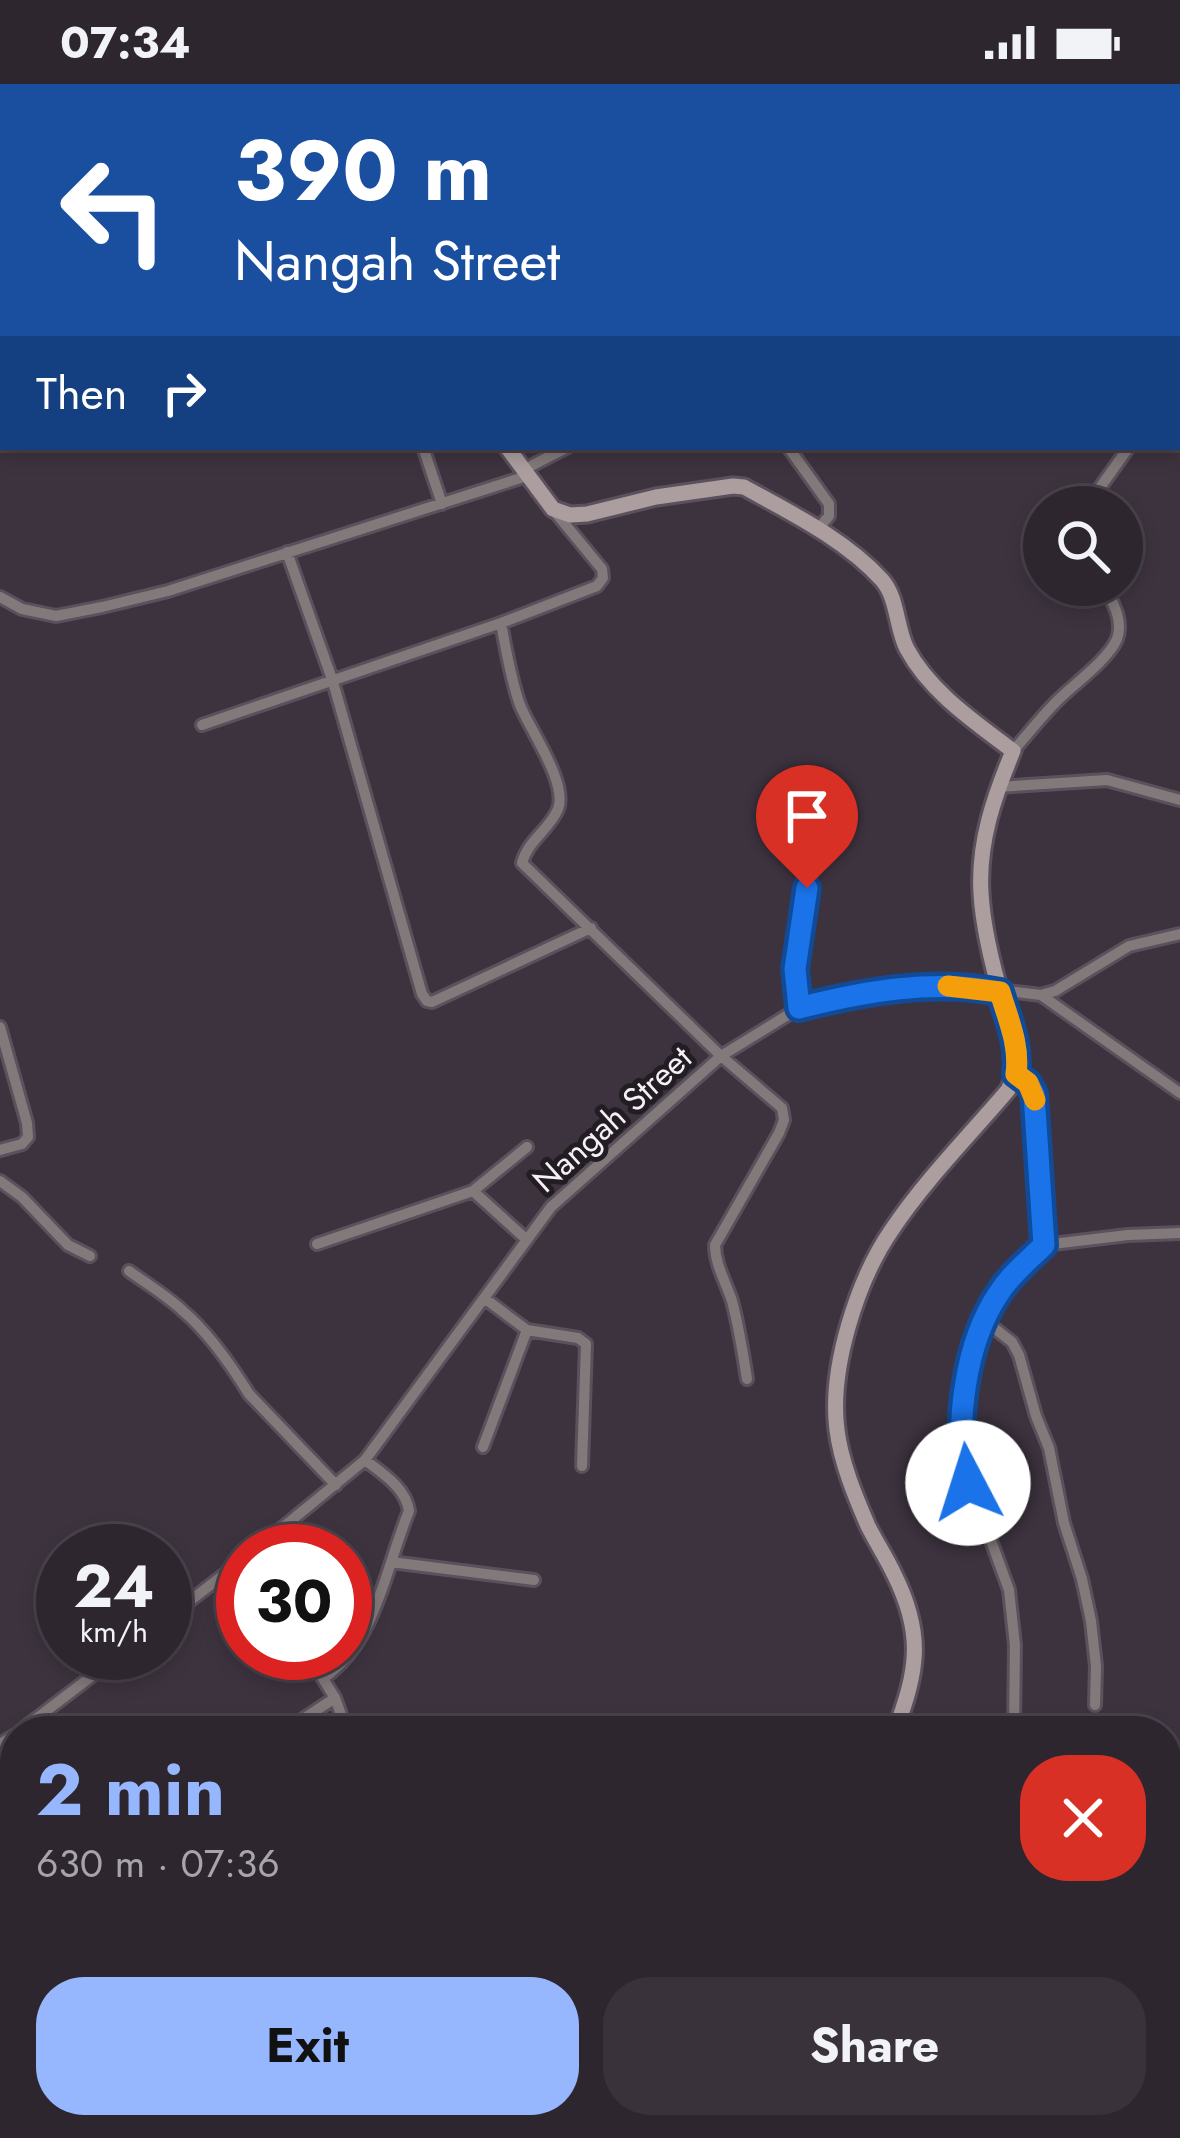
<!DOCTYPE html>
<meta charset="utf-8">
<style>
:root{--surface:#2e262f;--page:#3a323b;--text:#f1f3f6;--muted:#a7a5aa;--line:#49434b;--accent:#96b6fd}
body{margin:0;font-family:Jost,sans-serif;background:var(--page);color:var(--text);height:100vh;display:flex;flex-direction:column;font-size:45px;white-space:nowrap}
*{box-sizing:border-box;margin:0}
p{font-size:39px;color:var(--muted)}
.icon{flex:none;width:66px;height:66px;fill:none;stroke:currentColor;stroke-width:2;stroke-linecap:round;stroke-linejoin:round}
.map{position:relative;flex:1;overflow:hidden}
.sheet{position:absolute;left:0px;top:1632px;width:1182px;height:423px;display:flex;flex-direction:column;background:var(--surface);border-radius:48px 48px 0 0;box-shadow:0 6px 18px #0003,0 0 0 3px var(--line)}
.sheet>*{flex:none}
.hud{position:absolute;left:0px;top:0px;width:1182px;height:366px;box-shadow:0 6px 18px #0003,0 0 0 3px var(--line);background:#1a4fa0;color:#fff;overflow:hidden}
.fabs{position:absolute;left:1023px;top:402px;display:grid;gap:24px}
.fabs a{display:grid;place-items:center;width:120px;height:120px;border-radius:50%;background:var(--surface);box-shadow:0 6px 18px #0003,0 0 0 3px var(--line);font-size:60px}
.speed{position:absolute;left:36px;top:1440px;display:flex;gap:24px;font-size:60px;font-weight:700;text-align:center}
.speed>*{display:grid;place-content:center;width:156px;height:156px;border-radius:50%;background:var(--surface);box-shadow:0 6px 18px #0003,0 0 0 3px var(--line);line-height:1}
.speed small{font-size:30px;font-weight:400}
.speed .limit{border:18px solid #d22;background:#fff;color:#111}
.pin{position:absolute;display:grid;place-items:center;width:102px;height:102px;color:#fff;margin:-123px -51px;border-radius:50% 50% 50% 0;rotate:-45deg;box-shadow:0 0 12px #0007}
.pin .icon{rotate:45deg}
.me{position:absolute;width:132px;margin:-66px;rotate:355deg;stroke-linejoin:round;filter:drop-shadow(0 0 9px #0008)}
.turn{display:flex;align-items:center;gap:42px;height:252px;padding:0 36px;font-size:54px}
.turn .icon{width:156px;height:156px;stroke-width:2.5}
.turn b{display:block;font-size:84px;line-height:102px}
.then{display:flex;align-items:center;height:114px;padding:0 36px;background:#0003;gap:24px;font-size:45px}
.round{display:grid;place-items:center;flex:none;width:126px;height:126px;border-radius:48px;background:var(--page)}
.summary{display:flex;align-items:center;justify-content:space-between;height:204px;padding:0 36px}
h1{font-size:72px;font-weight:700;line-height:90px;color:var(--accent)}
.cta{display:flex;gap:24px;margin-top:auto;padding:24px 36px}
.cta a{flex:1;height:138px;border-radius:48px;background:var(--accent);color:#111;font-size:48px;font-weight:700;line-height:138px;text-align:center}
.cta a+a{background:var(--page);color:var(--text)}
.status{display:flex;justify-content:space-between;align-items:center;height:84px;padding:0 60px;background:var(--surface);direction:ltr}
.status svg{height:33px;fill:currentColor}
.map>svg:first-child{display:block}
</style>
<div class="status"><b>07:34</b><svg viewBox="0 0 49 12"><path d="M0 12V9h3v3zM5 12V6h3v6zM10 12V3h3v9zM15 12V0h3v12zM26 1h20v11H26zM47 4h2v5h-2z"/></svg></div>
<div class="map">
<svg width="1180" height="2054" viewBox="0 0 1180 2054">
<rect width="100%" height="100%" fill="#3d333f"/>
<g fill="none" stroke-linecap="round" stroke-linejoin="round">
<defs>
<path id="street" d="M589,3l9,-3
M1179,80h1
M0,187l3,1
M0,274l3,-2
M1179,295l1,-2
M423,363l19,57
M788,363l41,57v12l-10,12
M523,386l45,-23
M1090,423l9,-18 30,-42
M287,468l46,130 89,312 5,7 5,1 159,-74
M0,513l22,12 34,7 46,-9 66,-16 359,-115
M501,539c5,27 10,57 19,82 10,25 48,78 38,104 -8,20 -30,31 -36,54l199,193 61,52 2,12 -5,13 -64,112c0,20 11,37 17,56 7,26 11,52 15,78
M202,641l299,-102 96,-37 6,-8 -1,-9 -47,-57
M1013,667c15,-17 29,-35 44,-50 17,-17 51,-41 60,-62 7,-19 -5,-38 -13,-54
M998,703l109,-7 73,20
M1041,911l139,98
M799,924l-4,-39 24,-157
M0,943l27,96 1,14 -6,7 -22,6
M1017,990c13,11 17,21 20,38l7,133
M0,1097l22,16 46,48 22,11
M473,1107l54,49
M317,1160l156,-53 54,-44
M129,1187c18,13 38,25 54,40 26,22 48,54 66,83l87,91
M484,1214l43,32 51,8 8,6 -4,122
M984,1236l-20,65 -1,79 46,126 6,55 -1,86
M483,1363l44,-117
M254,1467l111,-91 186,-253 170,-151 78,-48 78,-17 47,-5h43l74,9 14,-4 74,-45 51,-12
M391,1478l143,18
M165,1536l78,-60
M307,1569l28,45 12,33
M324,1594c53,-38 61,-109 85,-167 -3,-23 -27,-38 -44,-51
M1095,1621l1,-39 -5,-45 -9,-42 -18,-56 -15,-75 -13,-32 -17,-61 -7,-13 -28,-22 16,-30 44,-45 84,-10 52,-2
M20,1647l102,-78
M285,1647l50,-33
M0,1660l15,-9
M0,1709l15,14
M0,1781l15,-21
M0,1977l15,-21
M453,2040l4,14
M497,2040l1,14
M886,2040l2,14
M1085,2040l7,14
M185,2054l20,-14"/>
<path id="secondary" d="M256,0l2,3
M507,363l46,62 17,6 17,-1 69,-17 77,-11 11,1c47,26 102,53 138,93 16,18 14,48 25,69 23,43 68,73 106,102 -19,46 -35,91 -32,142 2,36 12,75 22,109 5,17 14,35 15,53 1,14 -4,23 -10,35 -39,46 -83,90 -117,141 -34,50 -62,138 -54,199 4,32 18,66 31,96 8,16 18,31 26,48 30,60 24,96 1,157
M842,2054l5,-14"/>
</defs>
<!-- street casing -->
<use href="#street" stroke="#5b515c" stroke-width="16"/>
<!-- secondary casing -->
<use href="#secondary" stroke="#5b515c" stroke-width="21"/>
<!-- street -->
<use href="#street" stroke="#82797a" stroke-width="10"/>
<!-- secondary -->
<use href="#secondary" stroke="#ac9e9f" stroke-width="15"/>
</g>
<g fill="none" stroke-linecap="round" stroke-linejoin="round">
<defs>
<path id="route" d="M807,804l-12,81 4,39c66,-17 134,-29 201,-16 8,27 20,53 16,82l12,9 6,11 10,151c-15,15 -34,30 -45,48 -33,48 -46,134 -31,190"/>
</defs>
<!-- route casing -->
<use href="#route" stroke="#114b97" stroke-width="30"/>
<!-- route -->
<use href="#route" stroke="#1a73e8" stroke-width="21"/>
<!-- slow -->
<path stroke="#f59e0b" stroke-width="21" d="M948,902l52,6c8,27 20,53 16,82l12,9 7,17"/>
</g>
<g text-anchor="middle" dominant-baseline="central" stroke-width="10" stroke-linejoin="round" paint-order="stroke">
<!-- street labels -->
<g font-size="33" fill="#f6eff6" stroke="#211d22">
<text transform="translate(612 1035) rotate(-42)">Nangah Street</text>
</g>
</g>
</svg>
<div class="fabs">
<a><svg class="icon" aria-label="search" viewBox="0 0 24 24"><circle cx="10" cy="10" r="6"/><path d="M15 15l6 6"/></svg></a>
</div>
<div class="speed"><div>24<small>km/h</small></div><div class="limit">30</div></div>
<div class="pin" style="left:807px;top:804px;background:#d93025"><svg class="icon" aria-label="arrive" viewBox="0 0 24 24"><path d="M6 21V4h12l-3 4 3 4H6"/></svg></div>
<svg class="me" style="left:968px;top:1399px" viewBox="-20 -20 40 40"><circle r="19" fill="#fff"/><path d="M0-13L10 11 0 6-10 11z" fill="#1a73e8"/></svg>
<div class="hud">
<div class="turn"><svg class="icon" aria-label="left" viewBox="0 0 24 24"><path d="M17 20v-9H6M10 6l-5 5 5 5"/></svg><div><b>390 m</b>Nangah Street</div></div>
<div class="then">Then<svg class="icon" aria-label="right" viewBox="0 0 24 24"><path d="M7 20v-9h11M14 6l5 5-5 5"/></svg></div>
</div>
<section class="sheet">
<div class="summary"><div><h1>2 min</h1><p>630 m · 07:36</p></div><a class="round" style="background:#d93025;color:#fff"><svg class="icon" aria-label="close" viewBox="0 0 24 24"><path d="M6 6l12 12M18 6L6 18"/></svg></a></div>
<div class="cta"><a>Exit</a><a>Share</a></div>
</section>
</div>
